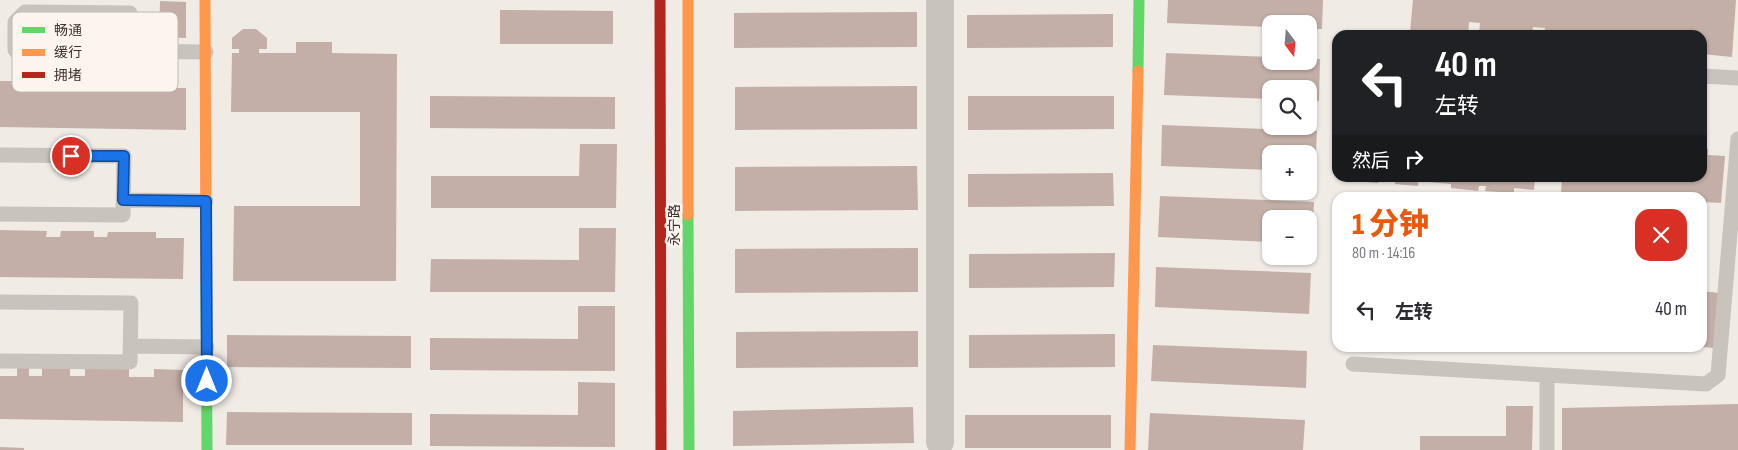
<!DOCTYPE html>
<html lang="zh">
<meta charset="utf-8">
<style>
:root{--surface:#fff;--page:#f7f7f7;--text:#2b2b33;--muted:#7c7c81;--accent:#ea580c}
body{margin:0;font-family:"Sofia Sans Condensed","Noto Sans SC",sans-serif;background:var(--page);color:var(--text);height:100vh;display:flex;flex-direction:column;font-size:19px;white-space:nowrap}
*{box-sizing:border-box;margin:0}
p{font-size:16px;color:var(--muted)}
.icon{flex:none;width:28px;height:28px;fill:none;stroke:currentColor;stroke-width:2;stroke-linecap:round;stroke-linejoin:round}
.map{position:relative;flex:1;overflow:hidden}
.drawer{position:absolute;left:1332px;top:192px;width:375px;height:160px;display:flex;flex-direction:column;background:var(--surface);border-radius:15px;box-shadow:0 1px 4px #0004}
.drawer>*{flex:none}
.hud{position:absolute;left:1332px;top:30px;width:375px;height:152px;border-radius:15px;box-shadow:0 1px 4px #0004;background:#202124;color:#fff;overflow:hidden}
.needle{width:32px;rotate:164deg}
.buttons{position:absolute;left:1262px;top:15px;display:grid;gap:10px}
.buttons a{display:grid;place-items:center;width:55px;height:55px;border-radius:10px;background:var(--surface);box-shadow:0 1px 4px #0004;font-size:25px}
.pin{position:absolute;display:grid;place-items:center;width:42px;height:42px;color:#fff;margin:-21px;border:2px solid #fff;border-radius:50%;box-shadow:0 1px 5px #0007}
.me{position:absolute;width:55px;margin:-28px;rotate:0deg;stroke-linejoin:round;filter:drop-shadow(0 0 4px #0008)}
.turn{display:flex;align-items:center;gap:18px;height:105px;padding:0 20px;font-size:22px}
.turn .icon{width:65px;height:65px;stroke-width:2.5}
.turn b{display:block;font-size:35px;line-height:42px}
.then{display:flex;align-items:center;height:48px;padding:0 20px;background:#0003;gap:10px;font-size:19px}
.round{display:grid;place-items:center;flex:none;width:52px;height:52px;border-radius:15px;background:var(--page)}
.overview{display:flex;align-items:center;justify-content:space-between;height:85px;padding:0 20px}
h1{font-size:30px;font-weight:800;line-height:38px;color:var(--accent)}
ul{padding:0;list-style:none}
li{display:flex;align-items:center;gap:15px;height:65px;padding:0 20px}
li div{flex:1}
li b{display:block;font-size:19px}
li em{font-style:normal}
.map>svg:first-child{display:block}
</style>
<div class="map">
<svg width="1738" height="450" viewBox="0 0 1738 450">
<rect width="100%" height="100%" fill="#f0ebe5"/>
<!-- building -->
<path fill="#c3afa7" d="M1168,0h155l-1,29h-13v-5h-38v3l-104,-4z
M1413,0h323l-4,57 -30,-3v-19h-90v-3h-9l-1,3h-58l1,-7 -12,-1 -1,8h-53l1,-12 -11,-1 -1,13 -58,-3z
M160,1l26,1v36l-27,-1z
M500,10l113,1v33h-113z
M917,12v35l-183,1v-35z
M1113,14v33l-146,1v-33z
M243,29h13l11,9v11h-8v4h37v-11h36v11l65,1 -1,227h-163l1,-75h126v-94h-129l1,-59h7v-4h-7v-11z
M1166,53l105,4v4h38v-2h11l-1,42h-10v-12h-38v10l-107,-4z
M0,81h37v6h21v-6l67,1v6h61v42l-186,-3z
M917,86v43l-182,1v-43z
M430,96l185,1v32l-185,-1z
M968,96h146v33l-146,1z
M1162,125l155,6 -2,41h-6v-18h-38v16l-110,-4z
M580,144h37l-1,64h-185v-32h148z
M1702,148l6,1v6l17,1 -4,47 -19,-1v-4h-61l-80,-6 1,-14h140z
M917,166l1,44 -183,1v-44z
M1113,173l1,33 -146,1v-33z
M1355,178h24l-1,5 -23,-2z
M1391,178h144l-1,12 -20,-2v5l-29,-2 1,-5h-7l-1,5 -27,-3v-4l-33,-3v5l-23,-2 1,-5h-5z
M1160,196l154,6 -2,42 -3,-1v-24h-38v23l-113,-5z
M579,228h37l-1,64h-185l1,-33 148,1z
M0,230l47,1 -1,6h14l1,-6h33v6h13l1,-5h48v6h28l-1,41 -183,-2z
M918,248v44l-183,1v-44z
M1115,253l-1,34 -145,1v-34z
M1156,267l155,6 -2,41 -154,-7z
M1702,291l17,2 -4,55 -13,-1z
M578,306h37v65l-185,-1v-32l148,1z
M918,331v36l-182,1v-36z
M1115,334v33l-146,1v-33z
M227,335l184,1v32l-184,-1z
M1153,345l154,6 -1,37 -155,-7z
M17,368h12v8h13v-8h28v8h15v-7h44v8h25v-8l29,1v52l-183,-3v-43h17z
M578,382l37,1v64l-185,-1v-32l148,1z
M1738,404v46h-176v-42z
M1506,406h27l-1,44h-112v-14h86z
M913,407l1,36 -181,3v-35z
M227,412l185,1v32h-186z
M1150,413l155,7 -2,30h-155z
M965,415h146v33h-146z
M0,447l24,1v2h-24z"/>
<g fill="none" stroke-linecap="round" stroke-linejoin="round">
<!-- lane -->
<path stroke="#c9c3be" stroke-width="15" d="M25,12l105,1 -1,51 -104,-1 -10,-13v-28z
M129,51l77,1
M1702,76l36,2
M0,155l124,1 -1,59 -123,-1
M123,200l83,1
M0,302l131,1 -1,59 -130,-1
M130,346l77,1
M1353,364l353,20 12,-9 20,-236
M1547,450v-74"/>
<!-- street -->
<path stroke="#c9c3be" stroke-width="28" d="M940,442v-442"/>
<!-- fast -->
<path stroke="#63d668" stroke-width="11" d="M1138,71l1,-71
M688,215l1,235
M206,281l1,169"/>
<!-- slow -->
<path stroke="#ff974d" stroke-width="11" d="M205,0l1,281
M688,0v215
M1130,450l8,-379"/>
<!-- jam -->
<path stroke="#b3261e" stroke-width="11" d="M660,0l1,450"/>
</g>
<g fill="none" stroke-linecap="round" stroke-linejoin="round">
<defs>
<path id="route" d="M71,156h53l-1,44 83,1 1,180"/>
</defs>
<!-- route casing -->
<use href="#route" stroke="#114b97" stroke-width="12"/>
<!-- route -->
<use href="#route" stroke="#1a73e8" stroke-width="9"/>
</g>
<g text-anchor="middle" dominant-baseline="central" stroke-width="5" stroke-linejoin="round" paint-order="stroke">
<!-- street labels -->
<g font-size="14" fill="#3b302b" stroke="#fbf5ee">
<text transform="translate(674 225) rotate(-90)">永宁路</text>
</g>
</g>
<!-- legend -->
<rect x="12" y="12" width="166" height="80" rx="8" fill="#fbf5ee" stroke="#c1bab4" stroke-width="1"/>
<rect x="22" y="27" width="23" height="6" fill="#63d668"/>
<rect x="22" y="49" width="23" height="7" fill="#ff974d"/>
<rect x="22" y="72" width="23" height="6" fill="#b3261e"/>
<g font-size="14" fill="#3b302b">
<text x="54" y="35">畅通</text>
<text x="54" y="57">缓行</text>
<text x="54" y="80">拥堵</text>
</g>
</svg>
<div class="buttons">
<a><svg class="needle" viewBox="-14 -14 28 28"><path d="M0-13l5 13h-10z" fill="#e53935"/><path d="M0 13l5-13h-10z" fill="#7c7c81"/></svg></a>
<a><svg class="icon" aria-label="search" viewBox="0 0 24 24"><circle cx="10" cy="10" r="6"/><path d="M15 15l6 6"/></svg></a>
<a>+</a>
<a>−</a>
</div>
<div class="pin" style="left:71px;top:156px;background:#d93025"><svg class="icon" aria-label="arrive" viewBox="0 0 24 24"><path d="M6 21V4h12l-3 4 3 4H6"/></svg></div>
<svg class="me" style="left:207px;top:381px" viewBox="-20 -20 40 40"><circle r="17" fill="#1a73e8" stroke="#fff" stroke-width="3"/><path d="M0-11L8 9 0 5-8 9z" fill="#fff"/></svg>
<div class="hud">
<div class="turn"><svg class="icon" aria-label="left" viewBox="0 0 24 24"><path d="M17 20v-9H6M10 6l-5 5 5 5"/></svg><div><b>40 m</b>左转</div></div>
<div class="then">然后<svg class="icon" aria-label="right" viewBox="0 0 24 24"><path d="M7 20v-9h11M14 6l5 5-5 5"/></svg></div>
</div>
<section class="drawer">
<div class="overview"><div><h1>1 分钟</h1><p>80 m · 14:16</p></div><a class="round" style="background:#d93025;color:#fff"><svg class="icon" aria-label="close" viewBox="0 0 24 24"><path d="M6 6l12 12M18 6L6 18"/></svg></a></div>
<ul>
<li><svg class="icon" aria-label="left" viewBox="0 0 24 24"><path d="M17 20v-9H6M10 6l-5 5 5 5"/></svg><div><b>左转</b></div><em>40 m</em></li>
</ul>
</section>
</div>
